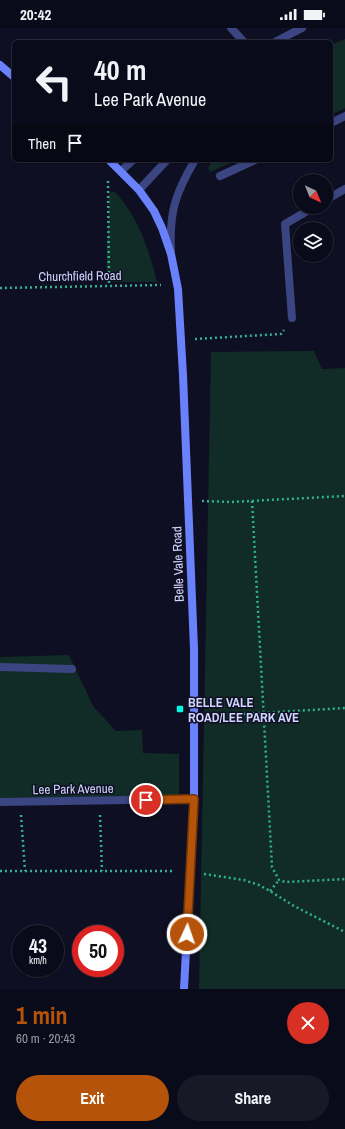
<!DOCTYPE html>
<meta charset="utf-8">
<style>
:root{--surface:#0a0b1a;--page:#181927;--text:#f1f3f6;--muted:#999ba2;--line:#2a2b39;--accent:#b45309}
body{margin:0;font-family:"Archivo Narrow",sans-serif;background:var(--page);color:var(--text);height:100vh;display:flex;flex-direction:column;font-size:15px;white-space:nowrap}
*{box-sizing:border-box;margin:0}
p{font-size:13px;color:var(--muted)}
.icon{flex:none;width:22px;height:22px;fill:none;stroke:currentColor;stroke-width:2;stroke-linecap:round;stroke-linejoin:round}
.map{position:relative;height:961px;overflow:hidden}
.details{display:flex;flex-direction:column;background:var(--surface);flex:1}
.details>*{flex:none}
.guide{position:absolute;left:12px;top:12px;width:321px;height:122px;border-radius:6px;box-shadow:0 1px 3px #0004,0 0 0 1px var(--line);background:#0a0b1a;color:var(--text);overflow:hidden}
.needle{width:26px;rotate:137deg}
.tools{position:absolute;left:293px;top:146px;display:grid;gap:8px}
.tools a{display:grid;place-items:center;width:40px;height:40px;border-radius:50%;background:var(--surface);box-shadow:0 1px 3px #0004,0 0 0 1px var(--line);font-size:20px}
.speed{position:absolute;left:12px;top:897px;display:flex;gap:8px;font-size:20px;font-weight:700;text-align:center}
.speed>*{display:grid;place-content:center;width:52px;height:52px;border-radius:50%;background:var(--surface);box-shadow:0 1px 3px #0004,0 0 0 1px var(--line);line-height:1}
.speed small{font-size:10px;font-weight:400}
.speed .limit{border:6px solid #d22;background:#fff;color:#111}
.pin{position:absolute;display:grid;place-items:center;width:34px;height:34px;color:#fff;margin:-17px;border:2px solid #fff;border-radius:50%;box-shadow:0 1px 4px #0007}
.me{position:absolute;width:44px;margin:-22px;rotate:3deg;stroke-linejoin:round;filter:drop-shadow(0 0 3px #0008)}
.turn{display:flex;align-items:center;gap:14px;height:84px;padding:0 16px;font-size:18px}
.turn .icon{width:52px;height:52px;stroke-width:2.5}
.turn b{display:block;font-size:28px;line-height:34px}
.then{display:flex;align-items:center;height:38px;padding:0 16px;background:#0003;gap:8px;font-size:15px}
.round{display:grid;place-items:center;flex:none;width:42px;height:42px;border-radius:21px;background:var(--page)}
.head{display:flex;align-items:center;justify-content:space-between;height:68px;padding:0 16px}
h1{font-size:24px;font-weight:800;line-height:30px;color:var(--accent)}
.button{display:flex;gap:8px;margin-top:auto;padding:8px 16px}
.button a{flex:1;height:46px;border-radius:24px;background:var(--accent);color:#fff;font-size:16px;font-weight:800;line-height:46px;text-align:center}
.button a+a{background:var(--page);color:var(--text)}
.status{display:flex;justify-content:space-between;align-items:center;height:28px;padding:0 20px;background:var(--surface);direction:ltr}
.status svg{height:11px;fill:currentColor}
.map>svg:first-child{display:block}
</style>
<div class="status"><b>20:42</b><svg viewBox="0 0 49 12"><path d="M0 12V9h3v3zM5 12V6h3v6zM10 12V3h3v9zM15 12V0h3v12zM26 1h20v11H26zM47 4h2v5h-2z"/></svg></div>
<div class="map">
<svg width="345" height="961" viewBox="0 0 345 961">
<rect width="100%" height="100%" fill="#0e0f22"/>
<!-- green -->
<path fill="#112c26" d="M345,11v69l-14,7v-70z
M213,132h24l-27,12 -2,-4z
M114,163c24,25 35,58 43,91h-51l3,-88z
M314,323l8,18 23,-1v621h-146l12,-637z
M69,627l24,51 23,25 26,-1 1,23 36,1v44l-179,4v-145z"/>
<g fill="none" stroke-linecap="round" stroke-linejoin="round">
<!-- path -->
<path stroke="#30b291" stroke-width="2.5" stroke-dasharray="2 3" stroke-linecap="butt" d="M108,153l1,105
M0,260l161,-3
M195,311l86,-5 3,-4
M202,473l29,1 114,-6
M252,473l20,366 7,13 6,2 60,-3
M208,688l137,-8
M21,787l4,56
M100,787l2,56
M0,843h175
M204,846l40,6 15,5 11,6 24,15 51,26
M270,863l9,-11"/>
<!-- service -->
<path stroke="#3a4581" stroke-width="8" d="M231,0l13,14
M326,172l19,-11
M292,290l-7,-94 29,-17
M0,639l72,2"/>
<!-- minor -->
<path stroke="#3a4581" stroke-width="8" d="M275,14l27,-14
M331,95l14,-7
M121,143l12,-11
M220,148l35,-16
M139,162l28,-30
M171,222c-2,-38 5,-58 24,-90
M0,774l194,-3"/>
<!-- secondary -->
<path stroke="#6982fc" stroke-width="8" d="M0,37l14,12
M109,132l30,30 15,21 8,17 9,26 7,35 5,86 11,274v150l-10,190"/>
</g>
<g fill="none" stroke-linecap="round" stroke-linejoin="round">
<defs>
<path id="route" d="M146,772l48,-1 -7,135"/>
</defs>
<!-- route casing -->
<use href="#route" stroke="#753606" stroke-width="10"/>
<!-- route -->
<use href="#route" stroke="#b45309" stroke-width="7"/>
</g>
<!-- markers -->
<rect fill="#04f6e0" stroke="#0e0f22" stroke-width="1.5" x="176" y="677" width="8" height="8" rx="2"/>
<g text-anchor="middle" dominant-baseline="central" stroke-width="3" stroke-linejoin="round" paint-order="stroke">
<!-- street labels -->
<g font-size="13" fill="#d0d4fe" stroke="#0e0f22">
<text transform="translate(80 248) rotate(-1)">Churchfield Road</text>
<text transform="translate(178 536) rotate(-92)">Belle Vale Road</text>
<text transform="translate(73 761) rotate(-1)">Lee Park Avenue</text>
</g>
<!-- poi labels -->
<g font-size="13" font-weight="bold" fill="#d0d4fe" stroke="#0e0f22" text-anchor="start">
<text x="188" y="674">BELLE VALE<tspan x="188" dy="15">ROAD/LEE PARK AVE</tspan></text>
</g>
</g>
</svg>
<div class="tools">
<a><svg class="needle" viewBox="-14 -14 28 28"><path d="M0-13l5 13h-10z" fill="#e53935"/><path d="M0 13l5-13h-10z" fill="#999ba2"/></svg></a>
<a><svg class="icon" aria-label="layers" viewBox="0 0 24 24"><path d="M12 4l9 5-9 5-9-5zM3 14l9 5 9-5"/></svg></a>
</div>
<div class="speed"><div>43<small>km/h</small></div><div class="limit">50</div></div>
<div class="pin" style="left:146px;top:772px;background:#d93025"><svg class="icon" aria-label="arrive" viewBox="0 0 24 24"><path d="M6 21V4h12l-3 4 3 4H6"/></svg></div>
<svg class="me" style="left:187px;top:906px" viewBox="-20 -20 40 40"><circle r="17" fill="#b45309" stroke="#fff" stroke-width="3"/><path d="M0-11L8 9 0 5-8 9z" fill="#fff"/></svg>
<div class="guide">
<div class="turn"><svg class="icon" aria-label="left" viewBox="0 0 24 24"><path d="M17 20v-9H6M10 6l-5 5 5 5"/></svg><div><b>40 m</b>Lee Park Avenue</div></div>
<div class="then">Then<svg class="icon" aria-label="arrive" viewBox="0 0 24 24"><path d="M6 21V4h12l-3 4 3 4H6"/></svg></div>
</div>
</div>
<section class="details">
<div class="head"><div><h1>1 min</h1><p>60 m · 20:43</p></div><a class="round" style="background:#d93025;color:#fff"><svg class="icon" aria-label="close" viewBox="0 0 24 24"><path d="M6 6l12 12M18 6L6 18"/></svg></a></div>
<div class="button"><a>Exit</a><a>Share</a></div>
</section>
